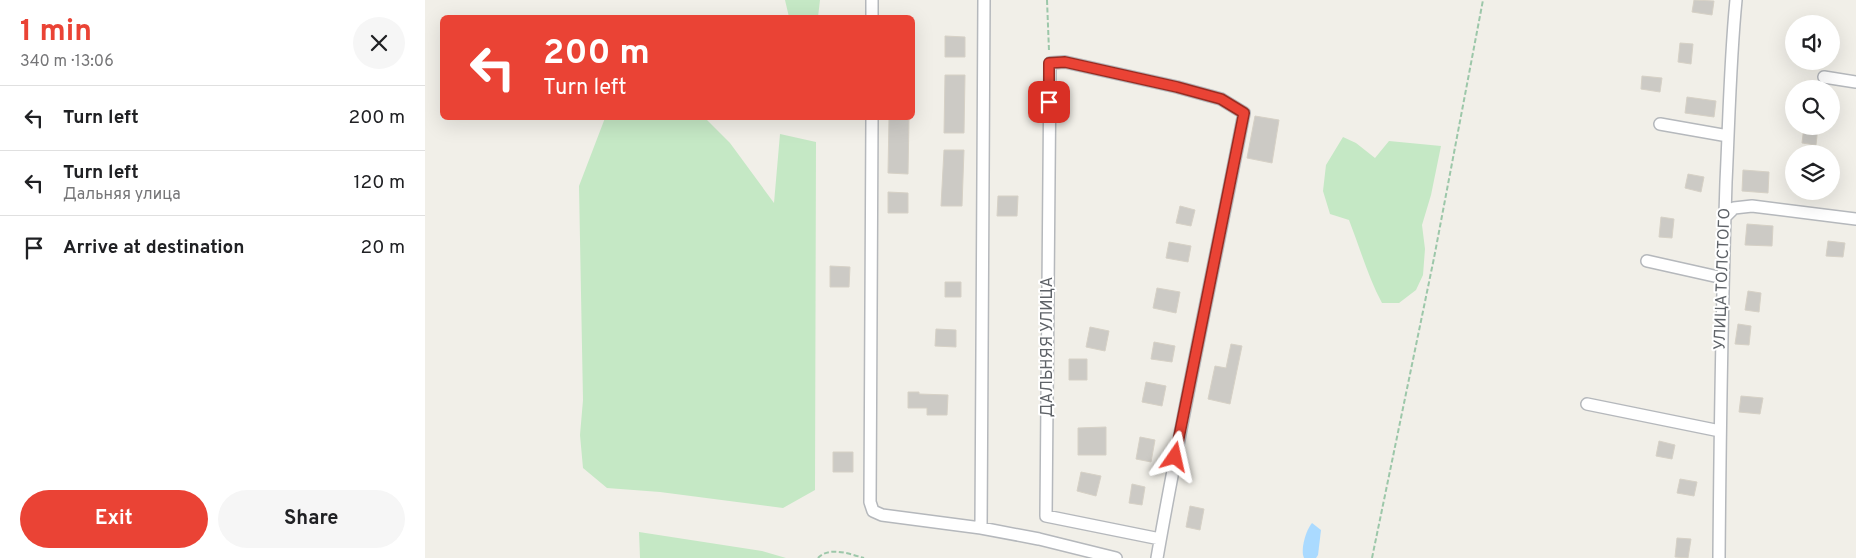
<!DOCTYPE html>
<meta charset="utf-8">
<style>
:root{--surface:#fff;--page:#f6f6f6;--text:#202124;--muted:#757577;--line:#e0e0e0;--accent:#ea4335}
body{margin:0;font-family:Overpass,sans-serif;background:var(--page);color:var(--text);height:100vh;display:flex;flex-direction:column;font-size:19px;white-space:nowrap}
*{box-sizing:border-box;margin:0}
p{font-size:16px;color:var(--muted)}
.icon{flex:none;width:28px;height:28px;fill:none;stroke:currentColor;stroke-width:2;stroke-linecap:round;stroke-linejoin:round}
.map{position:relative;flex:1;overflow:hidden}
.details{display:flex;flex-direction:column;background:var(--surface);width:425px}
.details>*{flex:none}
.hud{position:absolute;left:15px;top:15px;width:475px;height:105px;border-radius:8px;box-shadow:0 5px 20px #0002;background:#ea4335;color:#fff;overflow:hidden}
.tools{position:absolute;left:1360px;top:15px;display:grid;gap:10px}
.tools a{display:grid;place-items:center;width:55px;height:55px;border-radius:50%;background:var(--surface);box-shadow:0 5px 20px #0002;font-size:25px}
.pin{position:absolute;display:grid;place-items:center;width:42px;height:42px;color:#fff;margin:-21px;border-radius:10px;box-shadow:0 2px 8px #0006}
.me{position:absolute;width:55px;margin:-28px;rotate:11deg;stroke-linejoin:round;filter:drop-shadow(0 0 4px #0008)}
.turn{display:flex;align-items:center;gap:18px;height:105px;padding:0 20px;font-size:22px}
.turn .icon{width:65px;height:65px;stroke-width:2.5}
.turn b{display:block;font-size:35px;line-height:42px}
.round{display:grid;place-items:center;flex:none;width:52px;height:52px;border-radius:26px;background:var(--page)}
.head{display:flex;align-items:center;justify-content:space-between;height:85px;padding:0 20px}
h1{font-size:30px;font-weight:700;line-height:38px;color:var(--accent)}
.primary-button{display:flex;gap:10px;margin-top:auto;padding:10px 20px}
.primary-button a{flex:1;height:58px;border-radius:30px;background:var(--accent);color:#fff;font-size:20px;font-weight:700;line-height:58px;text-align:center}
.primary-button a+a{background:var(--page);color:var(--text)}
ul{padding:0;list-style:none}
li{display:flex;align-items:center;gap:15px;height:65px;padding:0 20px;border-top:1px solid var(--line)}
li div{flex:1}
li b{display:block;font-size:19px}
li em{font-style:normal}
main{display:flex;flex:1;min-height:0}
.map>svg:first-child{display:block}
</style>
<main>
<section class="details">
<div class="head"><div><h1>1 min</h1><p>340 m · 13:06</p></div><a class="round"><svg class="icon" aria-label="close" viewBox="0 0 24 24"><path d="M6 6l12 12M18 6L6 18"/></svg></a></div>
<ul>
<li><svg class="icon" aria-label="left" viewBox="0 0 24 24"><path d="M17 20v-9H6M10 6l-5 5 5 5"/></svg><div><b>Turn left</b></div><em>200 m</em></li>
<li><svg class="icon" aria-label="left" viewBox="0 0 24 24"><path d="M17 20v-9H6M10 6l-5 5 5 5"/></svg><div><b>Turn left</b><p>Дальняя улица</p></div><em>120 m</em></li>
<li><svg class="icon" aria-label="arrive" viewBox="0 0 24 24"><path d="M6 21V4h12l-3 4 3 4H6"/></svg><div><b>Arrive at destination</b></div><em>20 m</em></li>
</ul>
<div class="primary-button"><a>Exit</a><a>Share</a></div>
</section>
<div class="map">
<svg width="1431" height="558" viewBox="0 0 1431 558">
<rect width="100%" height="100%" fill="#f1efe8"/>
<!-- green -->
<path fill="#c5e8c5" d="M360,0h35l-2,17h-29z
M180,118h100l25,25 44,60 6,-69 36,8 -1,348 -32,18 -123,-16 -53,-4 -24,-20 -3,-33 3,-35 -4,-214z
M918,137l13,6 19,15 14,-17 52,5 -10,49 -9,30 3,24 -2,26 -7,15 -17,13h-17c-14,-26 -22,-55 -33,-83l-19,-6 -7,-23 3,-26z
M214,532l123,19 24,7h-146z"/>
<!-- water -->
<path fill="#aadaff" d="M887,523l9,7 -3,25 -2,3h-12c-4,-8 2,-28 8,-35z"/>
<!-- building -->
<path fill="#cccac5" stroke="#d6d1c6" d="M1269,0l20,1 -2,14 -20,-3z
M520,36l20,1v20h-20z
M1255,43l13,1 -2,20 -13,-2z
M520,75h20l-1,58h-20z
M1217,76l20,2 -2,14 -19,-3z
M1262,97l29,4 -2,16 -29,-4z
M830,116l24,4 -7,43 -25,-5z
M464,118h20l-1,56 -20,-1z
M1379,126h14l-2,19 -14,-2z
M519,150h20l-2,56h-21z
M1318,170l26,2 -1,21 -26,-2z
M1263,174l16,3 -3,15 -16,-4z
M463,192l20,1v20h-20z
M573,196h20l-1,20h-20z
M755,206l15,4 -4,16 -15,-3z
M1236,217l13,2 -2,19 -13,-1z
M1322,224l26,2 -1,20 -27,-1z
M1403,241l17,2 -2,14 -17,-1z
M744,242l22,4 -3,16 -22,-4z
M405,266l20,1 -1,20h-19z
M520,282h16v15h-16z
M732,288l23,4 -4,21 -23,-5z
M1323,291l13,2 -2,19 -14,-2z
M1313,324l13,2 -2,19 -14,-1z
M665,327l19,4 -4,20 -19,-4z
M511,329l20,1v17l-21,-1z
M729,342l21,4 -3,16 -21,-3z
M806,344l11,2 -12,58 -22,-5 7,-33 11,2z
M644,359h18v21h-18z
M721,382l20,4 -4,20 -20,-4z
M483,392h11v2l29,1 -1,20h-20v-7h-19z
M1316,396l22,2 -3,16 -21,-2z
M681,427v28h-28v-27z
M715,437l15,3 -4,22 -15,-3z
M1234,441l16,4 -3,14 -16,-3z
M408,452h20v20h-20z
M656,472l20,4 -5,20 -19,-5z
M1255,479l17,3 -3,14 -17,-3z
M707,484l13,3 -3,18 -13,-2z
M765,506l14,3 -4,21 -14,-3z
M1252,538l14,1 -3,19 -13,-1z"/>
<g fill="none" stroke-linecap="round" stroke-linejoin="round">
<defs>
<path id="minor" d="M447,18v-18
M1399,77l32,5
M447,118l-2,384 3,9 9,4 99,13 58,11 77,19
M1235,124l68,12
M1300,217l9,-9 18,-2 104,13
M1222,261l76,17
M1162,404l133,27
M556,528l3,-528
M732,558c26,-149 58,-296 87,-445l-23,-14 -44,-12 -112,-25 -15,1 -4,453 114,23
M1294,558c1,-125 3,-251 7,-376 3,-61 4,-121 10,-182"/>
</defs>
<!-- minor casing -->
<use href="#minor" stroke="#b5b8bc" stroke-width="14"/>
<!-- path -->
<path stroke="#9cc7a9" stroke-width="2" stroke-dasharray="5 2.5" stroke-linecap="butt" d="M622,0l2,51
M393,558c11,-12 32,-4 46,0
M947,558l62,-300 49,-258"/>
<!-- minor -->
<use href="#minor" stroke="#fff" stroke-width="11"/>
</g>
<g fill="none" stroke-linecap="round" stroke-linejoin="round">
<defs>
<path id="route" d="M624,102v-39l16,-1 112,25 44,12 23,14 -69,344"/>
</defs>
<!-- route casing -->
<use href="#route" stroke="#982c22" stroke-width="12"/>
<!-- route -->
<use href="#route" stroke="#ea4335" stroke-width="9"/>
</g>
<g text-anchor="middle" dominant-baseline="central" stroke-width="4" stroke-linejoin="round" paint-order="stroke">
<!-- street labels -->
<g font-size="16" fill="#5f6368" stroke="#fff">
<text transform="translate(1298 279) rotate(-88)">УЛИЦА ТОЛСТОГО</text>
<text transform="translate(623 347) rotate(-90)">ДАЛЬНЯЯ УЛИЦА</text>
</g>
</g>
</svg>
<div class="tools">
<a><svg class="icon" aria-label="sound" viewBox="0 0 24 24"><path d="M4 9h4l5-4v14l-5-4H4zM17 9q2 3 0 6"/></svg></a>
<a><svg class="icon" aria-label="search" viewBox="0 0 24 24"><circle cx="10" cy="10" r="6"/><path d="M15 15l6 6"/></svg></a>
<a><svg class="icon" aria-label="layers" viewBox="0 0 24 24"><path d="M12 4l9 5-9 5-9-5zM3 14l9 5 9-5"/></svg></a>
</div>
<div class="pin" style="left:624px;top:102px;background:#d93025"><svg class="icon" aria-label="arrive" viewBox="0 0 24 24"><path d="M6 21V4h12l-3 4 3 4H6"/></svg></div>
<svg class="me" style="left:750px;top:457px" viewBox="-20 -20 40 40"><path d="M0-17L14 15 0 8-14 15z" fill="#ea4335" stroke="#fff" stroke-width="4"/></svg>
<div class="hud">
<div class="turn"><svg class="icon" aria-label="left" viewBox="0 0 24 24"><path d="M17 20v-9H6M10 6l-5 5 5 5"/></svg><div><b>200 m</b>Turn left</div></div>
</div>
</div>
</main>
